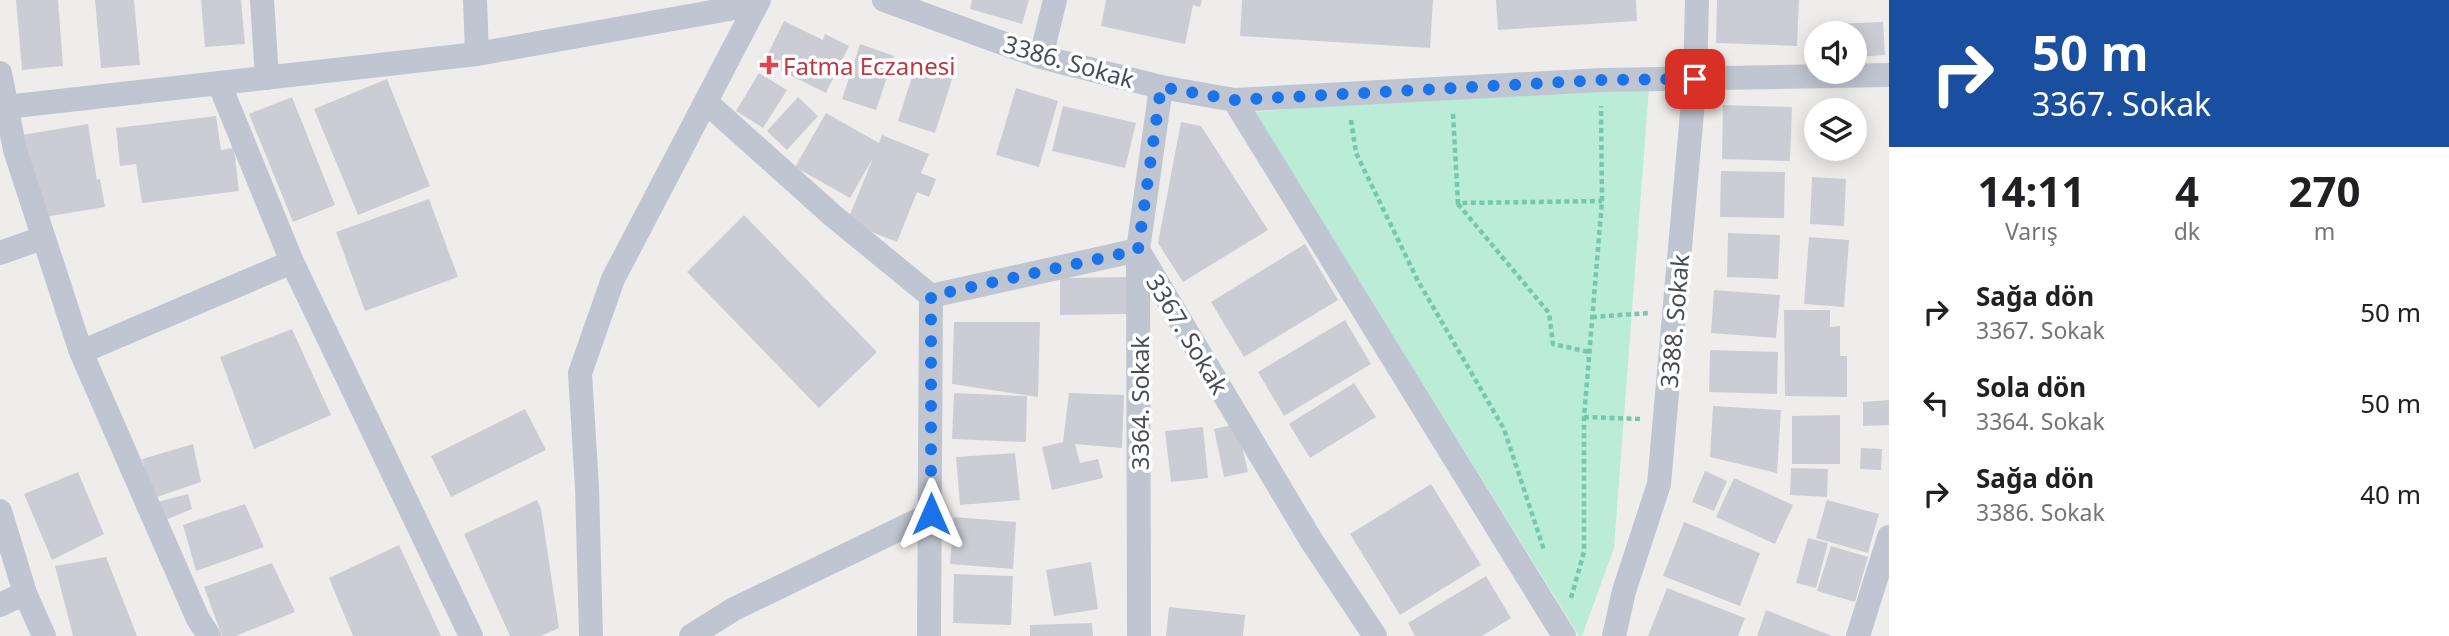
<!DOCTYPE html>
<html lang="tr">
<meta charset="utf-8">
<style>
:root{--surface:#fff;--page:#f6f6f6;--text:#202124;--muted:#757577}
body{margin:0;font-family:"Noto Sans",sans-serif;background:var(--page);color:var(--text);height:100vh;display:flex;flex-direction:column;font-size:26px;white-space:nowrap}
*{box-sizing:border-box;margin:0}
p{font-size:23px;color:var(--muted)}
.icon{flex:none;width:38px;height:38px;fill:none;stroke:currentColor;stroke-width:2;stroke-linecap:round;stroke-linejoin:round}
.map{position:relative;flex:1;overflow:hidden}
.sheet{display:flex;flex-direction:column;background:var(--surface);width:560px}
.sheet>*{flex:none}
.hud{background:#1a4fa0;color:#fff;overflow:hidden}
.fabs{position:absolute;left:1804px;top:21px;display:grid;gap:14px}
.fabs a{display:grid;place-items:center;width:63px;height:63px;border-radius:50%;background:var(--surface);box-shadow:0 4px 18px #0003;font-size:35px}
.pin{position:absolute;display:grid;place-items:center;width:60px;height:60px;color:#fff;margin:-30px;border-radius:14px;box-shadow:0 4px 10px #0006}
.me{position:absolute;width:77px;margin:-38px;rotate:0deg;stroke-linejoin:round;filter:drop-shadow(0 0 5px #0008)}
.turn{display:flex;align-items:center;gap:24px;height:147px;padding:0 28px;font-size:32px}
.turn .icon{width:91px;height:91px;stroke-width:2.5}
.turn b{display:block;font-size:49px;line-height:60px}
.eta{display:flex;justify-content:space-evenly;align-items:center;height:119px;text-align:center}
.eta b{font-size:42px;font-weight:700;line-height:49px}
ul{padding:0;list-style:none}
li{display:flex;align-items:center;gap:21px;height:91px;padding:0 28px}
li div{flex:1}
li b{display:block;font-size:26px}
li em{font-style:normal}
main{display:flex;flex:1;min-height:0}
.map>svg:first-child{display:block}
</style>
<main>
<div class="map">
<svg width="1889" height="636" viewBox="0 0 1889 636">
<rect width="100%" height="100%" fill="#efedec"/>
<!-- green -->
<path fill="#bbecd7" d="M1627,78l22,9 -35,461 -32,88h-3l-324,-524z"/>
<!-- building -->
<path fill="#cccdd4" d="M16,0h42l5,66 -41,4z
M95,0h39l6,65 -39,3z
M201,0h40l4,44 -40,3z
M972,0h57l-7,24 -52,-15z
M1106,0h96l-2,7 -7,-2 -8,39 -84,-18z
M1242,0h191l-3,48 -190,-12z
M1496,0h140l1,21 -139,9z
M1717,0h82l-2,46 -81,-3z
M784,21l39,19 2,-6 24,12 -23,47 -62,-31z
M1883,22l2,33 -30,2v-24h-23l-1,-9z
M860,44l34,12 -18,54 -34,-11z
M917,61l37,12 -19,60 -37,-12z
M759,73l28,17 -24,38 -27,-17z
M387,79l43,107 -72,29 -44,-106z
M1016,88l42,13 -19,66 -43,-12z
M292,97l43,108 -42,17 -44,-108z
M798,97l20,19 -31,34 -20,-19z
M1723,105l69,2 -2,54 -68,-2z
M1063,106l73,17 -11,45 -73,-17z
M1816,106h39v4h-39z
M826,113l53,30 3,-8 47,19 -8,19 15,6 -7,18 -12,-5 -20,50 -50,-20 26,-64 -23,40 -55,-31z
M216,116l5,34 13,-2 5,43 -97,12 -6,-39 -16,2 -4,-38z
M1181,122l20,4 67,104 -85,52 -25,-39z
M88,124l9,56 3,-1 5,28 -60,10 -23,-82z
M1721,171l64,1 -1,46 -64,-1z
M1812,177l34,2 -2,47 -34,-2z
M429,199l29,78 -93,34 -29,-79z
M744,215l133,137 -58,56 -132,-136z
M1728,233l52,2 -2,44 -51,-2z
M1809,237l40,3 -5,67 -40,-3z
M1305,244l33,56 -94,57 -33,-55z
M1127,277l1,37 -68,1v-37z
M1714,290l66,5 -4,43 -65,-5z
M1784,310h46v17l10,-1v30h7v41l-62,-1z
M1345,320l26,44 -87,52 -26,-44z
M954,322h86l-2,75 -86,-13z
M292,329l39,86 -77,34 -34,-92z
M1710,350l68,2 -1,42 -68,-2z
M1354,383l22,34 -66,41 -21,-34z
M954,393l73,3 -1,46 -74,-3z
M1069,393l55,2 -2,53 -47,-4 5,19 18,-4 5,19 -51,12 -10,-43 21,-5z
M1889,400v25l-26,1v-24z
M1713,406l68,4 -4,63 -67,-16z
M525,409l21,41 -95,47 -20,-41z
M1840,415v49h-48v-48z
M1237,424l11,48 -24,5 -10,-48z
M1203,427l5,51 -37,4 -6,-51z
M193,444l8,38 -47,16 -12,-39z
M1861,448l21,1 -1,21 -21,-1z
M1015,453l5,47 -60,5 -4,-48z
M1791,468l37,1 -1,28 -37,-2z
M1705,471l22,10 -13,30 -22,-9z
M78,472l26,62 -52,26 -28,-66z
M1734,478l59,27 -18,39 -59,-27z
M1431,484l50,81 -81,50 -50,-81z
M188,494l4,15 -29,12 -6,-19z
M537,500l4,9 18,119 -18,8h-31l-46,-102z
M1827,500l52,14 -11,39 -52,-15z
M245,504l19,43 -68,24 -13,-46z
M954,517l62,5 -3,47 -63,-5z
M1684,522l76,31 -20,53 -77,-30z
M1808,538l20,5 -12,45 -20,-5z
M399,545l42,91h-88l-24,-58z
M1831,546l37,11 -13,45 -38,-11z
M106,557l31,79h-64l-18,-70z
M1091,562l7,47 -44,7 -8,-46z
M272,563l23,49 -59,24h-14l-18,-49z
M954,574l59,2 -2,49 -58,-2z
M1486,576l25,42 -29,18h-67l-7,-13z
M1667,588l78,30 -7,18h-90z
M1169,607l76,8 -2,21h-77z
M1766,610l66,26h-75z
M1092,623l1,13h-63v-11z"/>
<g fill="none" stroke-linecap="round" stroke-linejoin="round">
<!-- path -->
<path stroke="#75c8af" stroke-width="4.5" stroke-dasharray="5 3.5" stroke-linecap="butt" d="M1453,114l5,89 144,-2
M1351,120l5,33 62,128 86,148 40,121
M1458,204l91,109 4,31 36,8
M1592,317l57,-4
M1584,417l56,2
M1571,598l13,-46v-135l18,-216 -1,-95"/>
<!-- street -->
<path stroke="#c0c6d1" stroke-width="24" d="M262,0l5,78
M475,0l2,54
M884,0l157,57 120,30 73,13 367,-20 288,-5
M1041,57l14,-57
M0,73l15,77 66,202 117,267 11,17
M219,83l73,179 179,374
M1234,100l330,536
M706,102l126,113 99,81 207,-46 173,290 64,96
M6,107l471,-53 280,-50
M0,253l42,-15
M81,352l211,-90
M0,511l25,82 19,43
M0,605l25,-12
M591,636l-4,-148 -7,-115 33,-94 146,-279
M691,636l43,-27 197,-95
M929,636l2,-340
M1139,636l-1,-386 23,-163
M1614,636l10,-45 35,-107 36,-405 2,-79
M1858,636l31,-99"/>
</g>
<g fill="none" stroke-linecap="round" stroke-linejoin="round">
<!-- route -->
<path stroke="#1a73e8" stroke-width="12" stroke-dasharray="0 21.6" d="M931,514v-218l207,-46 23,-163 73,13 367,-20 94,-1"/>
</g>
<!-- markers -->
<path fill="#e0444e" stroke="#fff" stroke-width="2.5" d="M765.5 54.5h7v7h7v7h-7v7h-7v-7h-7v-7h7z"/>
<g text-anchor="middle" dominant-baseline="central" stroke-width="7" stroke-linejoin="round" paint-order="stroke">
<!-- street labels -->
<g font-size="24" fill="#464c59" stroke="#fff">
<text transform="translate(1069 61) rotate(16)">3386. Sokak</text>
<text transform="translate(1674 321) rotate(-85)">3388. Sokak</text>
<text transform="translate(1188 334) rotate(59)">3367. Sokak</text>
<text transform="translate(1139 403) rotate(-90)">3364. Sokak</text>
</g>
<!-- health labels -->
<g font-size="24" fill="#be3a42" stroke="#fff" text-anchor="start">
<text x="783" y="65">Fatma Eczanesi</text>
</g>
</g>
</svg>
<div class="fabs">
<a><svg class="icon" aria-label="sound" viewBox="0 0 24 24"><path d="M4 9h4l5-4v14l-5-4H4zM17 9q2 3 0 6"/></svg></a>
<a><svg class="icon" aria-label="layers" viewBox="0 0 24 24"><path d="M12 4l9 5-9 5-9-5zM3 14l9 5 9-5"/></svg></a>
</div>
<div class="pin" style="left:1695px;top:79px;background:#d93025"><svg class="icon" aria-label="arrive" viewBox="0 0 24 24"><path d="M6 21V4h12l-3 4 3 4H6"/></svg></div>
<svg class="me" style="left:931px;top:514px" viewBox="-20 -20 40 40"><path d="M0-17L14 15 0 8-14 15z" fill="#1a73e8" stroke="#fff" stroke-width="4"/></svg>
</div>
<section class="sheet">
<div class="hud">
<div class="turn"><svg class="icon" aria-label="right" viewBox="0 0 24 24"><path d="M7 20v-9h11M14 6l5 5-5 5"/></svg><div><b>50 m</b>3367. Sokak</div></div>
</div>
<div class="eta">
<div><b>14:11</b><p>Varış</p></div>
<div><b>4</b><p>dk</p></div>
<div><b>270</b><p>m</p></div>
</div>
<ul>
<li><svg class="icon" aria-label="right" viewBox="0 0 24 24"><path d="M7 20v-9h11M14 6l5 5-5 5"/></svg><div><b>Sağa dön</b><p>3367. Sokak</p></div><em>50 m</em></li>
<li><svg class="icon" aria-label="left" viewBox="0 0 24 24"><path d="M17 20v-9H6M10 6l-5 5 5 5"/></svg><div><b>Sola dön</b><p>3364. Sokak</p></div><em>50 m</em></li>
<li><svg class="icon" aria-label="right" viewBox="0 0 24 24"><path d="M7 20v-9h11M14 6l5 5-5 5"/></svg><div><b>Sağa dön</b><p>3386. Sokak</p></div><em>40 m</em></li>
</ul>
</section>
</main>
